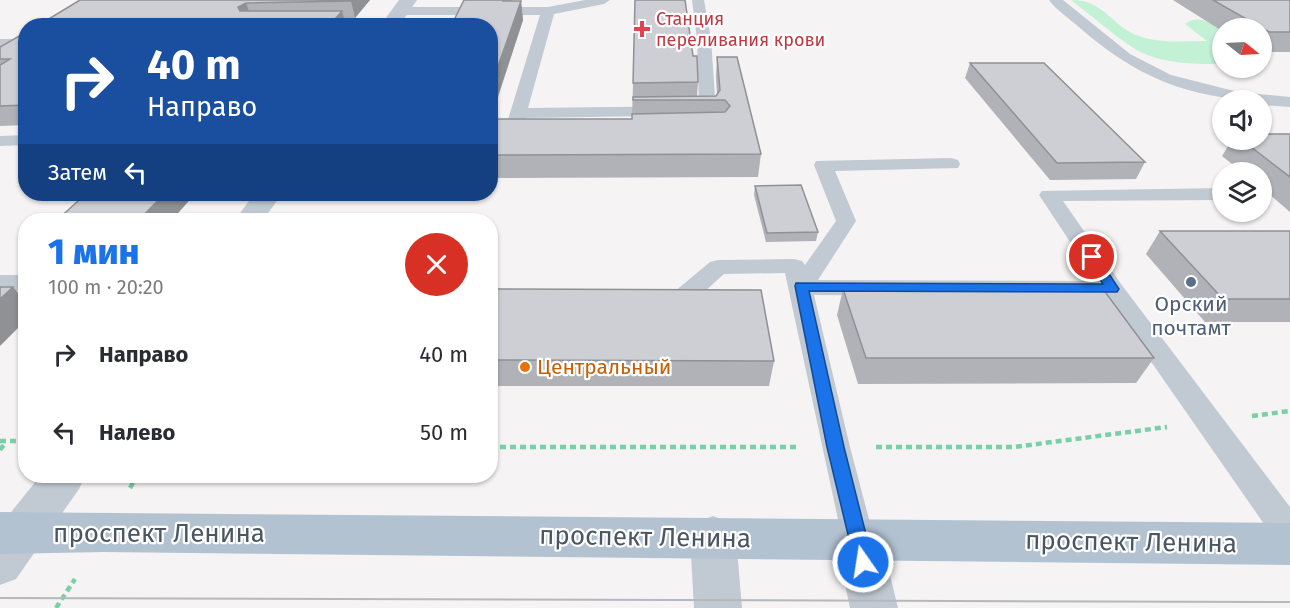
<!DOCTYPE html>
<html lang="ru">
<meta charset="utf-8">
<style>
:root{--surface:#fff;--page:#f2f2f3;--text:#2b2b33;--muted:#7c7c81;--accent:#1a73e8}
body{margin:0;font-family:"Fira Sans",sans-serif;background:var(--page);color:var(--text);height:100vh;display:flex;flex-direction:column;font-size:22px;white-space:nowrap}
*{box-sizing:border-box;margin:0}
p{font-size:20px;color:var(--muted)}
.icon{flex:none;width:33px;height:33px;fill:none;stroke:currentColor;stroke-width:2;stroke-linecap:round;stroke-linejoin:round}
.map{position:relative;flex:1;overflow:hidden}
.panel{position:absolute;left:18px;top:213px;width:480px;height:270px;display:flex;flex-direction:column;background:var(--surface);border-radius:24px;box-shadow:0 2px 4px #0004}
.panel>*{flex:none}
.banner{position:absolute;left:18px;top:18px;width:480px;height:183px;border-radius:24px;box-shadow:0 2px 4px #0004;background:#1a4fa0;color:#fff;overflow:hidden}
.needle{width:39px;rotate:108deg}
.buttons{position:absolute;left:1212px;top:18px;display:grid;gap:12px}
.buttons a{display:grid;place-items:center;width:60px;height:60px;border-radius:50%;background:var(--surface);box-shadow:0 2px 4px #0004;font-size:30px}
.pin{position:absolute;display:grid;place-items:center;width:51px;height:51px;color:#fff;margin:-26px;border:3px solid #fff;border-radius:50%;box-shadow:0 2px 6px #0007}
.me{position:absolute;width:66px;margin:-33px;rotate:347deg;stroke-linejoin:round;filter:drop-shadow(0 0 4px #0008)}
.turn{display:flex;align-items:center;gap:21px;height:126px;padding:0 30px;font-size:27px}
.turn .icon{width:78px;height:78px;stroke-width:2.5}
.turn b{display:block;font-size:42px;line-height:51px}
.then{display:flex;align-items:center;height:57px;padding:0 30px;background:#0003;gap:12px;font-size:22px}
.round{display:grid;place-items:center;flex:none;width:63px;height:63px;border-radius:32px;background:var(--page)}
.head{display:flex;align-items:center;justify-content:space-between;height:102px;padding:0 30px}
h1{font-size:36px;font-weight:800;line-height:45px;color:var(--accent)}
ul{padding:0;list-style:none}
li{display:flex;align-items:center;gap:18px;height:78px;padding:0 30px}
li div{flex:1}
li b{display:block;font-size:22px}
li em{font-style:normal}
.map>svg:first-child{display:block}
</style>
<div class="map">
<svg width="1290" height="608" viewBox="0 0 1290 608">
<rect width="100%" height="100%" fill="#f5f3f3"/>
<!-- green -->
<path fill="#c3f1d5" d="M1071,0c33,0 39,24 65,35 22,9 48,6 71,6l-22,-17c13,-10 26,-1 37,6v34c-29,0 -61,0 -87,-15 -22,-14 -43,-33 -64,-49z"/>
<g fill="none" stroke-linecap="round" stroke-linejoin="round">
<!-- path -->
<path stroke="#7ad0a6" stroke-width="4.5" stroke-dasharray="6 4" stroke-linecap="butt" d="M1252,416l38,-5
M0,441h26
M490,447h307
M876,447h138l153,-20
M0,450l6,-8
M130,488l7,-12
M56,608l19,-29"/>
<!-- service -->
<path fill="#c1cad2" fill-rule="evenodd" d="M585,0h25l-6,4 -50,10 -26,94 171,-2 -2,-67 -5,-39h12l7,39 5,72 -2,4 -188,3 -5,12h-12l-3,-4 4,-13 30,-98h-140l-6,-4 6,-4h148z
M1049,0h14l67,54 41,21 67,17 52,5v10l-28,-2v-5c-72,0 -129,-25 -182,-72 -10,-9 -23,-17 -31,-28z
M391,19l5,1 2,3 -2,3h-150l6,-4z
M0,39h26v8h-26z
M26,135v10l-26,1v-10z
M951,158l7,2 2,4 -2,4 -123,3 21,50 -38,59 278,1 -57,-86 3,-4 180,-3v12l-159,1 58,83 169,223v41l-12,-4 -172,-247 -292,-2 36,152 24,91 -4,11 -12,4 -12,-4 -4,-11 -57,-265 -61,1c-25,21 -34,40 -69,31l-4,-6 4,-6 19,-1 36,-30 8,-2 76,-1 8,2 3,4 31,-44 -22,-56 2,-4z
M0,275h26v16h-26z"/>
<!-- minor -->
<path fill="#c1cad2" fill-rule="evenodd" d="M713,516l16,6 7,15 6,71h-48l-4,-71 7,-15z
M858,517l16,6 7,15 17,70h-48l-15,-70 7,-15z"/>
<!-- tertiary -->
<path fill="#c1cad2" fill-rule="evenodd" d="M399,0h18l-18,26h-19z
M254,194h28l-19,26h-28z
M40,476h45l-6,13 -63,90 -16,6v-59z"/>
<!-- primary -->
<path fill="#b3c2d1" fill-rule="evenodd" d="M0,512l1290,11v42l-1186,-13 -104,2z"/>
<!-- tram -->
<path stroke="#b5b8bd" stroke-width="2" d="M0,598l1290,4"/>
</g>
<!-- wall -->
<path fill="#b0b2b7" d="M80,0h290l-15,18h-12z
M464,0h49l-1,1h9l2,19 -32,99h141l1,-36 60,-27 5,26 -1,14h19l1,-2 -1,-17 1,-20 44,97 -3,23 -268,1v-152z
M1173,0h117v52h-28v-24h-40v3z
M26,32v93l-26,1v-79z
M970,63l175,99 -9,17 -86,1 -85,-102z
M1290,134v78l-28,-24v-16h-20l-20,-16 10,-16h30z
M755,186l63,46 -2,9 -50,1 -12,-47z
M1160,231h130v91h-85l-59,-68z
M490,289l284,72 -5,25h-279z
M843,289l311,69 -18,25 -278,1 -21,-69z"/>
<!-- shaded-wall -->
<path fill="#909195" d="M352,0h18l-15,18 -4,-17z
M521,1l2,19 -33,100v-31z
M246,3l6,17 -7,4 -7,-17z
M342,11l4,15h-17z
M164,194h31l-23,26h-33z
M13,287l13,15v18l-26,26v-47z"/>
<!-- building -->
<path fill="#cdcfd5" stroke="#909195" stroke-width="1.5" d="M80,0h272l-1,1 -105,2 -8,4 2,4h102l-13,15h-292z
M464,0h39v1h18l-31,88v-63h-39z
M635,0h50l8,56h4l1,26 -65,1z
M1213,0h77v32h-21z
M26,32v73l-26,1v-41l10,-6h-10v-12z
M717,57h20l24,97 -271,1v-36h142v-5l93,-2 5,-6 -5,-6h-92v-3l83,-1 4,-6z
M970,63h74l101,99 -88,1z
M1262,134h28v43l-48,-37h20z
M801,185l17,47 -51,1 -12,-47z
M86,194h78l-25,26h-82z
M1160,231h130v68h-67z
M0,287h13l-13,12z
M490,289l271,1 13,71 -284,-1z
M843,289h260l51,69h-288z"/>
<!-- route -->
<path fill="#1a73e8" stroke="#114b97" stroke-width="1.5" d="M1092,253l4,1 21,32 2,3 -2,3 -308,-1 35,156 29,115 -3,6 -7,3 -7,-3 -29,-121 -32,-161 1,-3 307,1 -18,-27z"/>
<!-- markers -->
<path fill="#e0444e" stroke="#fff" stroke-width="2" d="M639 20h6v6h6v6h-6v6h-6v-6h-6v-6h6z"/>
<circle fill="#5c6f8a" stroke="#fff" stroke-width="2" cx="1191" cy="282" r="6"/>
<circle fill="#e8710a" stroke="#fff" stroke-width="2" cx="525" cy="367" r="6"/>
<g text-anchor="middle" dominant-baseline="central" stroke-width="4.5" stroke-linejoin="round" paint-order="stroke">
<!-- far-health labels -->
<g font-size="18" fill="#be3a42" stroke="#fff" text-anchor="start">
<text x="656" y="19">Станция<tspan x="656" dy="21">переливания крови</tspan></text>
</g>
<!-- service labels -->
<g font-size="21" fill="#4e5e75" stroke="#fff">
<text x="1191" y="304">Орский<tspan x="1191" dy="24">почтамт</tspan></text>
</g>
<!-- food labels -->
<g font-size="21" fill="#c56008" stroke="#fff" text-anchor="start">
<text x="537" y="367">Центральный</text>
</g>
<!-- near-street labels -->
<g font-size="26" fill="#4a5661" stroke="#fff">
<text x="159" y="533">проспект Ленина</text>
<text transform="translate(645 537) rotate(1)">проспект Ленина</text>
<text transform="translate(1131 542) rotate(1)">проспект Ленина</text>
</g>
</g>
</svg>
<div class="buttons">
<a><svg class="needle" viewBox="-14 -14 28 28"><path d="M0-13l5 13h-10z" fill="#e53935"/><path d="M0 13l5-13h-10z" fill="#7c7c81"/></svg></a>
<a><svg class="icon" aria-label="sound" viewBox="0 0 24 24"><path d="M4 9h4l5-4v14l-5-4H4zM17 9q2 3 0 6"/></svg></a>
<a><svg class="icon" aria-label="layers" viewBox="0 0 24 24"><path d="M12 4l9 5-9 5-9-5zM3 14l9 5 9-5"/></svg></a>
</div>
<div class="pin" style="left:1092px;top:257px;background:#d93025"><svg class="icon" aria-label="arrive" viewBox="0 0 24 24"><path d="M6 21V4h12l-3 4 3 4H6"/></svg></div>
<svg class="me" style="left:863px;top:562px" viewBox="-20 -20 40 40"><circle r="17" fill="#1a73e8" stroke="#fff" stroke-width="3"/><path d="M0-11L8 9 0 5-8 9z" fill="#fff"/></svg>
<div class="banner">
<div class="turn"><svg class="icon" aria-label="right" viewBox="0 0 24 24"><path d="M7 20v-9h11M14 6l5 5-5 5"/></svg><div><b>40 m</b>Направо</div></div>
<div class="then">Затем<svg class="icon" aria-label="left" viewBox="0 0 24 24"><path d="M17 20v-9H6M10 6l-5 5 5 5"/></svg></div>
</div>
<section class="panel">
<div class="head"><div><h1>1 мин</h1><p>100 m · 20:20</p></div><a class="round" style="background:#d93025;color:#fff"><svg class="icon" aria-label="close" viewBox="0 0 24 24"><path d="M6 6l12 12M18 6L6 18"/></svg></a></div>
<ul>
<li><svg class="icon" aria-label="right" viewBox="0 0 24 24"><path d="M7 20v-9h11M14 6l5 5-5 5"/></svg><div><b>Направо</b></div><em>40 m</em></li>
<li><svg class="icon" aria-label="left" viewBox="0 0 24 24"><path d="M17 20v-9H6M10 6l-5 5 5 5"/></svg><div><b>Налево</b></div><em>50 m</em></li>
</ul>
</section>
</div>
